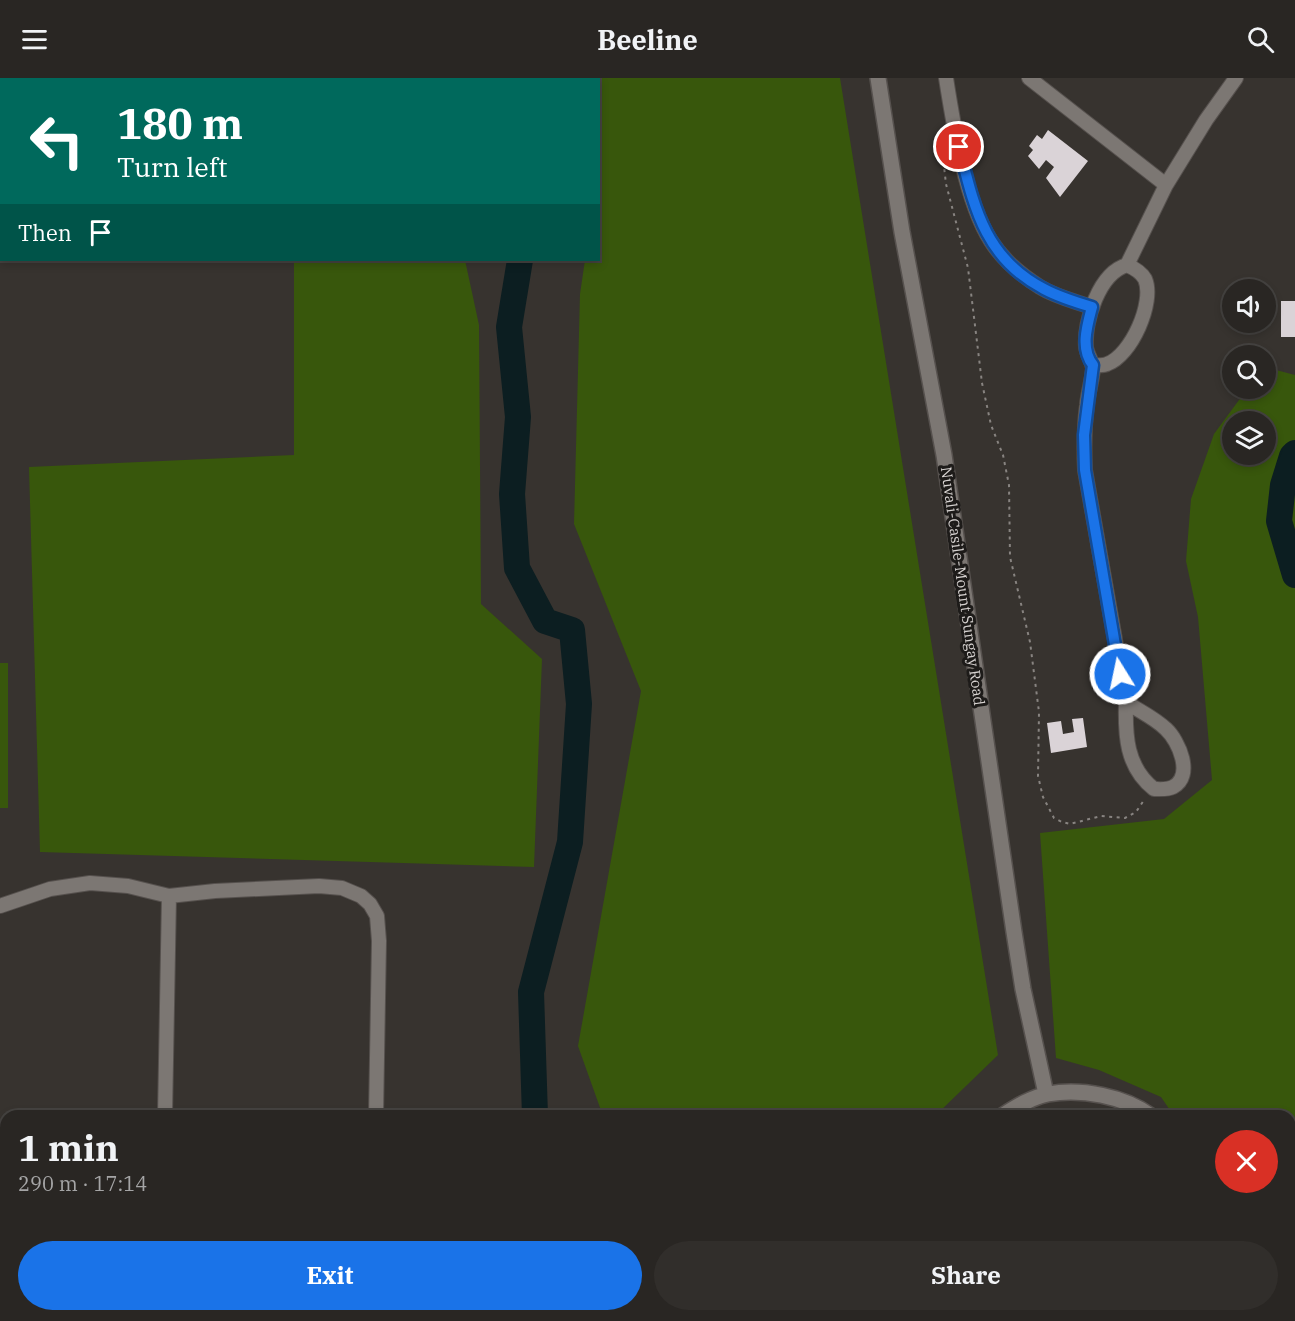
<!DOCTYPE html>
<meta charset="utf-8">
<style>
:root{--surface:#292623;--page:#312e2b;--text:#f1f3f6;--muted:#a5a5a6;--line:#454341;--accent:#1a73e8}
body{margin:0;font-family:"IBM Plex Serif",serif;background:var(--page);color:var(--text);height:100vh;display:flex;flex-direction:column;font-size:22px;white-space:nowrap}
*{box-sizing:border-box;margin:0}
p{font-size:20px;color:var(--muted)}
.icon{flex:none;width:33px;height:33px;fill:none;stroke:currentColor;stroke-width:2;stroke-linecap:round;stroke-linejoin:round}
.map{position:relative;flex:1;overflow:hidden}
.panel{position:absolute;left:0px;top:1032px;width:1296px;height:212px;display:flex;flex-direction:column;background:var(--surface);border-radius:18px 18px 0 0;box-shadow:0 3px 9px #0003,0 0 0 2px var(--line)}
.panel>*{flex:none}
.top-card{position:absolute;left:0px;top:0px;width:600px;height:183px;box-shadow:0 3px 9px #0003,0 0 0 2px var(--line);background:#00695c;color:#fff;overflow:hidden}
.tools{position:absolute;left:1222px;top:201px;display:grid;gap:12px}
.tools a{display:grid;place-items:center;width:54px;height:54px;border-radius:50%;background:var(--surface);box-shadow:0 3px 9px #0003,0 0 0 2px var(--line);font-size:30px}
.pin{position:absolute;display:grid;place-items:center;width:51px;height:51px;color:#fff;margin:-26px;border:3px solid #fff;border-radius:50%;box-shadow:0 2px 6px #0007}
.me{position:absolute;width:66px;margin:-33px;rotate:350deg;stroke-linejoin:round;filter:drop-shadow(0 0 4px #0008)}
.turn{display:flex;align-items:center;gap:21px;height:126px;padding:0 18px;font-size:27px}
.turn .icon{width:78px;height:78px;stroke-width:2.5}
.turn b{display:block;font-size:42px;line-height:51px}
.then{display:flex;align-items:center;height:57px;padding:0 18px;background:#0003;gap:12px;font-size:22px}
.round{display:grid;place-items:center;flex:none;width:63px;height:63px;border-radius:32px;background:var(--page)}
.summary{display:flex;align-items:center;justify-content:space-between;height:102px;padding:0 18px}
h1{font-size:36px;font-weight:800;line-height:45px}
.cta{display:flex;gap:12px;margin-top:auto;padding:12px 18px}
.cta a{flex:1;height:69px;border-radius:36px;background:var(--accent);color:#fff;font-size:24px;font-weight:800;line-height:69px;text-align:center}
.cta a+a{background:var(--page);color:var(--text)}
header{display:flex;justify-content:space-between;align-items:center;height:78px;padding:0 18px;background:var(--surface);font-size:27px;font-weight:800}
.map>svg:first-child{display:block}
</style>
<header><svg class="icon" aria-label="menu" viewBox="0 0 24 24"><path d="M4 6h16M4 12h16M4 18h16"/></svg>Beeline<svg class="icon" aria-label="search" viewBox="0 0 24 24"><circle cx="10" cy="10" r="6"/><path d="M15 15l6 6"/></svg></header>
<div class="map">
<svg width="1295" height="1243" viewBox="0 0 1295 1243">
<rect width="100%" height="100%" fill="#37332f"/>
<!-- green -->
<path fill="#38570c" fill-rule="evenodd" d="M543,0h297l158,977 -63,61h-332l-25,-70 63,-355 -67,-167 6,-230 5,-34h13v-180z
M294,182h171l14,65 2,279 61,55 -8,208 -494,-15 -11,-385 265,-12z
M1276,292l19,5v794h-5v-53h-116l-13,-19 -62,-27 -43,-12 -16,-225 124,-14 48,-39 -14,-163 -12,-56 5,-62 23,-65 25,-34 14,-11 13,-1v-10zM1233,344h33v32h-33z
M0,585h8v145h-8z
M1072,1032l33,4 5,2h-64z
M983,1238h215l1,5h-215z"/>
<g fill="none" stroke-linecap="round" stroke-linejoin="round">
<!-- river -->
<path stroke="#0c1e21" stroke-width="26" d="M297,0l1,2
M520,182l-11,67 9,90 -6,77 5,74 28,53 27,9 7,74 -9,138 -39,150 4,124
M1295,375l-3,3 -9,29 -4,36 16,54
M628,1238l3,5"/>
</g>
<!-- building -->
<path fill="#dad3d7" d="M1048,52l40,31 -28,36 -14,-19 8,-11 -8,-7 -7,9 -11,-13 5,-6 -4,-4 8,-11 5,4z
M1281,223h14v36h-14z
M1083,640l4,29 -36,6 -4,-30 14,-2 2,13 11,-2 -2,-13z"/>
<g fill="none" stroke-linecap="round" stroke-linejoin="round">
<defs>
<path id="street" d="M946,0c7,45 20,125 45,163 12,19 30,34 49,46 16,10 34,14 52,20
M1029,0l137,107
M1127,187l39,-80 40,-65 30,-42
M1093,287c5,0 10,1 14,-1 24,-8 48,-62 38,-85 -4,-7 -11,-11 -18,-14 -28,8 -43,56 -41,82 1,8 7,15 7,22 -1,12 -5,24 -6,36 -3,22 -3,43 -2,65l41,232
M1126,624c13,9 29,16 40,27 13,12 28,47 7,58 -6,3 -14,2 -19,2 -28,-22 -29,-54 -28,-87z
M0,828l50,-17 40,-6 38,3 41,10 46,-5 104,-5 23,2 19,8 9,8 7,12 2,25 -3,175
M165,1038l4,-220
M0,1208h6"/>
<path id="secondary" d="M878,0l24,154 42,223 70,477 9,57 23,105
M1002,1038c14,-9 30,-19 46,-22 33,-6 76,2 103,22
M1290,1113h5
M959,1238v5
M1219,1238l1,5"/>
</defs>
<!-- street casing -->
<use href="#street" stroke="#56514e" stroke-width="16"/>
<!-- secondary casing -->
<use href="#secondary" stroke="#56514e" stroke-width="18"/>
<!-- path -->
<path stroke="#888481" stroke-width="2" stroke-dasharray="3 4.5" stroke-linecap="butt" d="M940,54l6,52 22,84 14,115 9,42 12,30 6,30 1,72 20,85 9,70 -1,64 5,21 11,21 8,4 8,2 31,-8 24,2 11,-6 8,-12"/>
<!-- street -->
<use href="#street" stroke="#7c7773" stroke-width="14"/>
<!-- secondary -->
<use href="#secondary" stroke="#7c7773" stroke-width="15"/>
</g>
<g fill="none" stroke-linecap="round" stroke-linejoin="round">
<defs>
<path id="route" d="M959,69c15,59 25,111 85,142 15,8 31,13 48,18 -5,19 -12,42 1,58l-9,70 1,35 35,204"/>
</defs>
<!-- route casing -->
<use href="#route" stroke="#114b97" stroke-width="15"/>
<!-- route -->
<use href="#route" stroke="#1a73e8" stroke-width="10"/>
</g>
<g text-anchor="middle" dominant-baseline="central" stroke-width="6" stroke-linejoin="round" paint-order="stroke">
<!-- street labels -->
<g font-size="15" fill="#d6d2d0" stroke="#1d1b19">
<text transform="translate(963 508) rotate(82)">Nuvali-Casile-Mount Sungay Road</text>
</g>
</g>
</svg>
<div class="tools">
<a><svg class="icon" aria-label="sound" viewBox="0 0 24 24"><path d="M4 9h4l5-4v14l-5-4H4zM17 9q2 3 0 6"/></svg></a>
<a><svg class="icon" aria-label="search" viewBox="0 0 24 24"><circle cx="10" cy="10" r="6"/><path d="M15 15l6 6"/></svg></a>
<a><svg class="icon" aria-label="layers" viewBox="0 0 24 24"><path d="M12 4l9 5-9 5-9-5zM3 14l9 5 9-5"/></svg></a>
</div>
<div class="pin" style="left:959px;top:69px;background:#d93025"><svg class="icon" aria-label="arrive" viewBox="0 0 24 24"><path d="M6 21V4h12l-3 4 3 4H6"/></svg></div>
<svg class="me" style="left:1120px;top:596px" viewBox="-20 -20 40 40"><circle r="17" fill="#1a73e8" stroke="#fff" stroke-width="3"/><path d="M0-11L8 9 0 5-8 9z" fill="#fff"/></svg>
<div class="top-card">
<div class="turn"><svg class="icon" aria-label="left" viewBox="0 0 24 24"><path d="M17 20v-9H6M10 6l-5 5 5 5"/></svg><div><b>180 m</b>Turn left</div></div>
<div class="then">Then<svg class="icon" aria-label="arrive" viewBox="0 0 24 24"><path d="M6 21V4h12l-3 4 3 4H6"/></svg></div>
</div>
<section class="panel">
<div class="summary"><div><h1>1 min</h1><p>290 m · 17:14</p></div><a class="round" style="background:#d93025;color:#fff"><svg class="icon" aria-label="close" viewBox="0 0 24 24"><path d="M6 6l12 12M18 6L6 18"/></svg></a></div>
<div class="cta"><a>Exit</a><a>Share</a></div>
</section>
</div>
